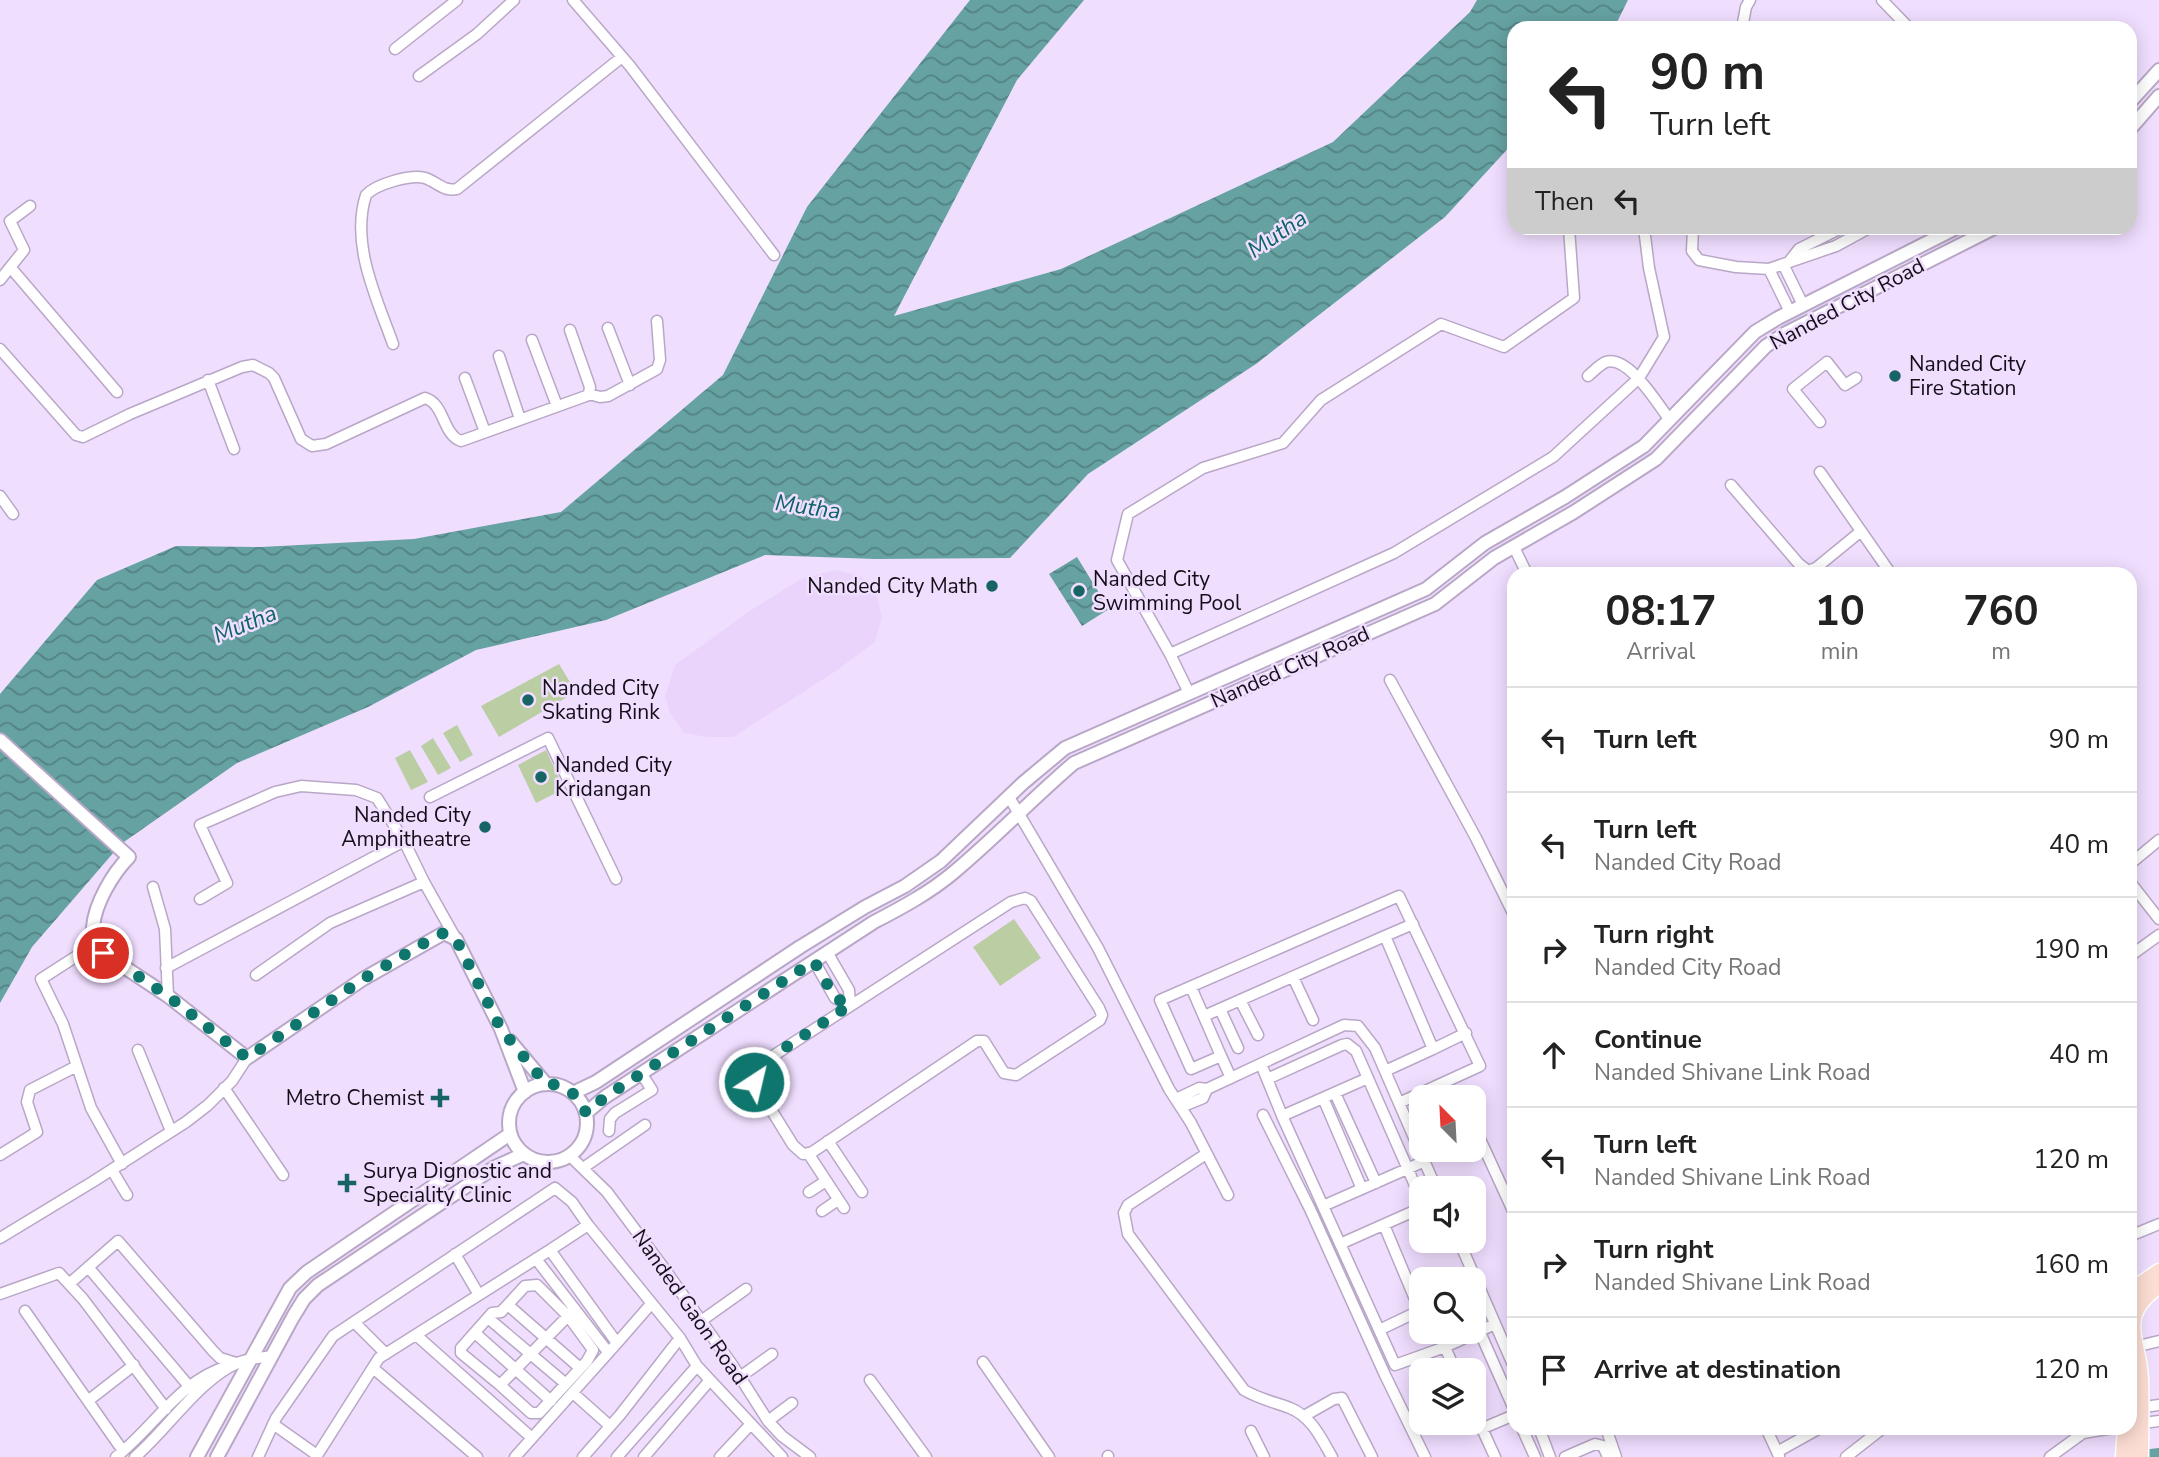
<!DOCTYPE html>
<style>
:root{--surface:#fff;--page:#f2f2f2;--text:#222;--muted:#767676;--line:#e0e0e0}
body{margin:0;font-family:"Nunito Sans",sans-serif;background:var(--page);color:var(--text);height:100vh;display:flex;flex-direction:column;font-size:26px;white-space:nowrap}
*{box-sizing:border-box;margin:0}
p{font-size:23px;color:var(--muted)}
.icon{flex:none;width:38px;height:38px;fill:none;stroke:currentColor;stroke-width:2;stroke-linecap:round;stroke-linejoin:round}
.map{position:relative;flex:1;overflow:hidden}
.panel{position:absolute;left:1507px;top:567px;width:630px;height:868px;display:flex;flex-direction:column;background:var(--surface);border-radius:21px;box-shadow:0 4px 18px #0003}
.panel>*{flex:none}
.top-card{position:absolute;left:1507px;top:21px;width:630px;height:214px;border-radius:21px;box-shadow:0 4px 18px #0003;background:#fff;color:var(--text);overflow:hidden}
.needle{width:46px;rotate:336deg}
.tools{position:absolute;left:1409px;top:1085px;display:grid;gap:14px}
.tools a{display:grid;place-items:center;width:77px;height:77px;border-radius:14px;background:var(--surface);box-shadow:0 4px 18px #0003;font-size:35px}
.pin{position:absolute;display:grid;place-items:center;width:60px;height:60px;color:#fff;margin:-30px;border:4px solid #fff;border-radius:50%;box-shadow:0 2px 7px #0007}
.me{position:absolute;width:77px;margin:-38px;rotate:35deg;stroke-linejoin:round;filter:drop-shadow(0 0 5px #0008)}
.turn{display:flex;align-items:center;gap:24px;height:147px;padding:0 28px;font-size:32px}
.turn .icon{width:91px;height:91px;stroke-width:2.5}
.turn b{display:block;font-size:49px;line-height:60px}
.then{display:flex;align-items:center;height:66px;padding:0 28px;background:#0003;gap:14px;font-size:26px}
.eta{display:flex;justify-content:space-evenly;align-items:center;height:119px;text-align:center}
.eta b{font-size:42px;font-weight:700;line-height:49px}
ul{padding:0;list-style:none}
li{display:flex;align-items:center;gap:21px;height:105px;padding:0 28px;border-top:2px solid var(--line)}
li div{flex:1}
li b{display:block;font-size:26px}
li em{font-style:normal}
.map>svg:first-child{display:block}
</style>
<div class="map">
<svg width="2159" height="1457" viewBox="0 0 2159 1457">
<defs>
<pattern id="water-waves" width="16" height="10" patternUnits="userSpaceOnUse" patternTransform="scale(1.75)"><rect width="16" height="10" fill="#66a2a2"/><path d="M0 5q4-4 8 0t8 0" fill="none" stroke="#538283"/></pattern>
</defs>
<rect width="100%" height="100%" fill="#f0deff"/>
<!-- built -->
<path fill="#ead4fc" d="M835,570l26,6 15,17 6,25 -7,24 -39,29 -103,66h-26l-23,-4 -14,-20 -5,-17 10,-31 76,-55 50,-31z"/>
<!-- pitch -->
<path fill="#bbcda2" d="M559,664l17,28 -77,45 -18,-31z
M457,725l16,30 -13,7 -17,-29z
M433,738l18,30 -13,7 -17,-29z
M410,750l18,32 -17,8 -16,-32z
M546,750l18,39 -28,14 -18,-38z
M1014,919l27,39 -41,28 -27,-39z"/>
<!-- water -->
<path fill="url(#water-waves)" d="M970,0h114l-67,80 -123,236 167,-47 272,-127 137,-130 7,-12h151l-14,28h-100v114l-69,75 -189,147 -168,110 -78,84 -135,1 -110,-4 -159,65 -130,30 -108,57 -131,56 -116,81 -89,103 -32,56v-309l97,-114 79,-34 85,1 153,-8 147,-27 162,-137 84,-168z
M1077,557l32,52 -27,17 -33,-52z"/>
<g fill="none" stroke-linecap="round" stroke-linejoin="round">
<!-- canal -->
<path stroke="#66a2a2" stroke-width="10" d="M2135,1456l24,-3"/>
<defs>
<path id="minor" d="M573,0l57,66 144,189
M1882,0l27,28
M1742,28l4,-21 4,-7
M395,49l62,-49
M419,76l58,-42 37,-34
M1693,228l-1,23 7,9 37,7 33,2 67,-23 33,-18
M1788,263l11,-14 42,-21
M1784,266l19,39
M11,268l106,124
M1769,269l21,43
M0,280l24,-30 -14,-29 20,-15
M608,328l22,57
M532,340l25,66
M393,344c-16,-45 -43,-100 -27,-149 10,-11 45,-21 59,-17 12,4 19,14 32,11l165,-132
M0,349l76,86 7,2 47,-23 112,-47 11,-2 16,8 5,5 27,61 11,7 14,-2 99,-46c20,6 17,36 36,43l125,-45 3,-2 1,-7 -20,-57
M499,356l21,63
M1588,376c5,-4 12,-12 18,-14 23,-7 52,43 64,58
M465,378l20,54
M208,380l26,69
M589,394l11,3 8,-1 49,-27 3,-9 -3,-39
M1820,422l-27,-33 34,-27 18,23 11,-7
M1820,472l71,102
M1731,485l68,79 9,7 8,-3 44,-36
M0,496l13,18
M1514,547l13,27
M1170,654l224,-101 159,-96 86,-79 25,-41 -15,-69 -5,-40
M1390,680l86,158 38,77
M1189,693l-19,-39 -53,-94 11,-46 75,-46 80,-25 38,-43 120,-76 63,23 70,-49 -5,-70
M430,797l118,-59 68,141
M1009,797l89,151 71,141 22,34 37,72
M2130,864l29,-24
M2130,882l29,37
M153,887l12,42 3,67
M1025,898l6,3 68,107 3,7 -2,5 -84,55 -12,-2 -20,-32h-7l-166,112 -8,1 -10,-9 -39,-63 -1,-8 6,-9 252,-163z
M200,899l27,-16 -27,-58 75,-33 26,-6 55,4 21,8 27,43 20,41 32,57
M1385,936l28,-12
M97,943l-56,36 22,45 28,84 31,56
M2130,956l29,-21
M814,961l21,37 15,7 -1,-15 -22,-38
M166,968l238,-127
M256,975l74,-52 94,-41
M1293,977l20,43
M1191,987l30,69
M1240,1000l18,35
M1220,1009l18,39
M1204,1016l181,-80 48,113 -48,22
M1433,1049l33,-16
M138,1050l33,81
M1261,1064l22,54 112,247 50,-18 10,23
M1231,1078l-10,-22 -30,13 -31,-69 239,-104 81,170 -81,37
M1267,1079l75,-34 5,-1 9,7 65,148
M224,1088l59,87
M1207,1089l137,-64 14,1 17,22 61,140
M1335,1093l41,90
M1323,1098l39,91
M1176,1099l23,-11 8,1 -4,9 -22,9
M1263,1115l47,94 75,166 40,82
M1282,1116l86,-38
M1474,1126l40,87
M609,1131l1,-12 5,-6 37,-23 -11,-17
M828,1141l34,51
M808,1153l36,55
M1206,1154l-78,51 -4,8 4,21 116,156c15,9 30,12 46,18 22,9 31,30 42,49
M0,1155l37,-23 -10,-30 3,-12 45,-23
M570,1156l37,36 59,79 67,95 35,55 14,15 28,21
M583,1168l62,-43
M112,1170l15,25
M809,1192l17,-11
M1323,1206l102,-45
M822,1211l16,-11
M1384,1225l36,86
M2130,1236l29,-12
M0,1238l94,-57 92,-59 22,-17 24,-24 15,-23
M1459,1241l55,126
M1340,1244l81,-36
M455,1254l24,41
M536,1259l72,93
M88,1267l100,118
M69,1284l49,-43 95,110 7,7 16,5
M0,1294l59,-21 24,26 83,110
M508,1305l72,63
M25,1311l98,140
M488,1318l78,66
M1474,1319l40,90
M701,1321l45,-32
M354,1322l32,32
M1379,1330l42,-20
M475,1333l76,68
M416,1335l116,103
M680,1338l17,28 85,91
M617,1343l34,-39
M1445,1347l50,-23
M2130,1348l29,-7
M983,1362l66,95
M373,1368l104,89
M740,1377l32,-23
M870,1380l56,77
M500,1385l31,28h8l48,-52 6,-11 -25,-34 -31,-31 -12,1 -24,26 -9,1 -31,35v5l39,32 68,-69 7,-7
M573,1393l37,33
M89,1400l45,-35
M2130,1409l29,-4
M1474,1411l21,46
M1304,1416l30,-17 8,-1 30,59
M768,1421l24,-18
M273,1424l44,31
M2135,1424l24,-3
M1522,1428l13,29
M1539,1428l11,29
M1606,1428l10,29
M1766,1428l13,28
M1481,1429l33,-14
M1251,1431l13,26
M1777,1452l43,-24
M1108,1456v1
M116,1457c38,-30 64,-77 112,-91
M135,1457c32,-27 66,-80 105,-95 10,-4 21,-4 32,-6
M258,1457l18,-39 57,-82 222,-148 17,14 16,23 -38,25
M316,1457l63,-99 171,-108 67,93 -102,114
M583,1457l37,-42 60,-77 -92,-113
M617,1457l80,-91
M644,1457l66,-77
M720,1457l30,-32
M1565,1457l30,-13 8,2 5,11
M1846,1457l37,-29
M2050,1457l33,-24 30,-5"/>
<path id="tertiary" d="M2130,102l29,-32
M2130,129l29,-33
M0,740l129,117c-16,16 -34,46 -36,70 -1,9 5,18 10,26l65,43 79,62 116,-79 81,-46 12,6 45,90 24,63
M510,1041l36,43
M509 1123a39 39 0 1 1 78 0a39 39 0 1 1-78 0Z
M573,1093l23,-11 204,-135 65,-40 40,-21 36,-25 82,-78 42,-35 361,-159 59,-46 80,-46 79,-51 111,-114 23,-14 178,-90
M586,1113l19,-16 269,-175c27,-14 55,-29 79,-49 42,-35 80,-75 121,-110l361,-159 59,-46 80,-46 82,-53 110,-113 20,-13 208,-105
M197,1457l93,-169 17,-16 203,-138
M217,1457l76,-140 11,-18 14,-14 177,-118 29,-13"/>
<path id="primary" d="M2130,1296l6,-8 23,-16
M2124,1457l2,-29
M2140,1457c0,-26 1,-52 0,-78 -2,-42 -25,-63 19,-94"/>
</defs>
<!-- minor casing -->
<use href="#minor" stroke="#b8a7c6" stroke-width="13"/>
<!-- tertiary casing -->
<use href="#tertiary" stroke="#b8a7c6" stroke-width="16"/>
<!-- primary casing -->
<use href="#primary" stroke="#fff" stroke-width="19"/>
<!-- minor -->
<use href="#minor" stroke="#fff" stroke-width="10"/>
<!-- tertiary -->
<use href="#tertiary" stroke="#fff" stroke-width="12"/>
<!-- primary -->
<use href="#primary" stroke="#fcddd3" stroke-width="16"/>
</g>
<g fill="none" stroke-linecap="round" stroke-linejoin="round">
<!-- route -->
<path stroke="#0f766e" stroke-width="12" stroke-dasharray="0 21.6" d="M103,953l65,43 79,62 116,-79 73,-43 8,-3 12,6 45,90 45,55c20,0 32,11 40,29l19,-16 209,-136 21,37 15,7 -91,60 -6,8 1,9"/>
</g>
<!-- markers -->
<g fill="#166463" stroke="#f0deff" stroke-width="2.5">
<circle cx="1895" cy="376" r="7"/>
<circle cx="992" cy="586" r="7"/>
<circle cx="1079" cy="591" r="7"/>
<circle cx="528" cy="700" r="7"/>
<circle cx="541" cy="777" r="7"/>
<circle cx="485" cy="827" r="7"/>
<path d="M436.5 1087.5h7v7h7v7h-7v7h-7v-7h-7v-7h7z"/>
<path d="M343.5 1172.5h7v7h7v7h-7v7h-7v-7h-7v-7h7z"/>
</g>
<g text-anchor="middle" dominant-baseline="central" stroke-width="5" stroke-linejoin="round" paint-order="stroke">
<!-- street labels -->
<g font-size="21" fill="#140e19" stroke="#f0deff">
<text transform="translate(1847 304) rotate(-28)">Nanded City Road</text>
<text transform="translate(1290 667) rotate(-24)">Nanded City Road</text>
<text transform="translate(690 1307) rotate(55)">Nanded Gaon Road</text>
</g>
<!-- poi labels -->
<g font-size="21" fill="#140e19" stroke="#f0deff" text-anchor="start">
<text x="1909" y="364">Nanded City<tspan x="1909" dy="24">Fire Station</tspan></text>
<text x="1093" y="579">Nanded City<tspan x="1093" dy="24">Swimming Pool</tspan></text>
<text x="978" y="586" text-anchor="end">Nanded City Math</text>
<text x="542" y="688">Nanded City<tspan x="542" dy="24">Skating Rink</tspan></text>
<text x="555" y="765">Nanded City<tspan x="555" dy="24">Kridangan</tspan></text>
<text x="471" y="815" text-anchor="end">Nanded City<tspan x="471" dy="24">Amphitheatre</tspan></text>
<text x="424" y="1098" text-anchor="end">Metro Chemist</text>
<text x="363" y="1171">Surya Dignostic and<tspan x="363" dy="24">Speciality Clinic</tspan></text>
</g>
<!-- water labels -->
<g font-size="23" font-style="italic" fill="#0e6465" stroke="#f0deff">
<text transform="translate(1277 234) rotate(-34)">Mutha</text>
<text transform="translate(808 507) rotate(8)">Mutha</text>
<text transform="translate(245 624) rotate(-22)">Mutha</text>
</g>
</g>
</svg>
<div class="tools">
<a><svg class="needle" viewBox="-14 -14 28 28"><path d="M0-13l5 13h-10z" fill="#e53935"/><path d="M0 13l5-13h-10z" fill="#767676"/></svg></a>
<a><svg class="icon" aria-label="sound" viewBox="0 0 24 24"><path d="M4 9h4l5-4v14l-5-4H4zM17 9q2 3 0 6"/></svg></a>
<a><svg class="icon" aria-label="search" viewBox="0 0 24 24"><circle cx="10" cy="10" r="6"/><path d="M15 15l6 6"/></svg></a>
<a><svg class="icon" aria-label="layers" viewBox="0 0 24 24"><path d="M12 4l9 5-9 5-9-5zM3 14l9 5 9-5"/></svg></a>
</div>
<div class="pin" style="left:103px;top:953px;background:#d93025"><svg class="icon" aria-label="arrive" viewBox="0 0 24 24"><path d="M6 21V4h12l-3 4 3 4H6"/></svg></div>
<svg class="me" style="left:754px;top:1082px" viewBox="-20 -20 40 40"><circle r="17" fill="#0f766e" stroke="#fff" stroke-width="3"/><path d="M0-11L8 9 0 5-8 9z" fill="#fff"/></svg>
<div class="top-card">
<div class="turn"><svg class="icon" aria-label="left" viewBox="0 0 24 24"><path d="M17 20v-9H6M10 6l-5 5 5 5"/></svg><div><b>90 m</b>Turn left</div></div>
<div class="then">Then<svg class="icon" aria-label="left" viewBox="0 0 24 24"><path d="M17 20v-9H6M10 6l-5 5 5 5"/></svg></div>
</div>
<section class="panel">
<div class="eta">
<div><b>08:17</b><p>Arrival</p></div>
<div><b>10</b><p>min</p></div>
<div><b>760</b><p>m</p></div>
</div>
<ul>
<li><svg class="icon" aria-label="left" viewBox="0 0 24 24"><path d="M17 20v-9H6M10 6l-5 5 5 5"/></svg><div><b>Turn left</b></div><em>90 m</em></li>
<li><svg class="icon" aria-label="left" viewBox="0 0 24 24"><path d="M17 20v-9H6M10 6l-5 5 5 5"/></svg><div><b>Turn left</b><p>Nanded City Road</p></div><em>40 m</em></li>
<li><svg class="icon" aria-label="right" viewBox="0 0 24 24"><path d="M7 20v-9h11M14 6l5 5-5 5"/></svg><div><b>Turn right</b><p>Nanded City Road</p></div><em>190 m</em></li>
<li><svg class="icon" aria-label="ahead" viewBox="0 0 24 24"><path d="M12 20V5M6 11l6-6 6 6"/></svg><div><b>Continue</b><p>Nanded Shivane Link Road</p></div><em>40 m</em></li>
<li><svg class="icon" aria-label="left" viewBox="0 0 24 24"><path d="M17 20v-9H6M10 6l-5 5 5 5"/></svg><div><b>Turn left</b><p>Nanded Shivane Link Road</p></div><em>120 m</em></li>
<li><svg class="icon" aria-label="right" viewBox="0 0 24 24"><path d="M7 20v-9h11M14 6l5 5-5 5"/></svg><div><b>Turn right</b><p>Nanded Shivane Link Road</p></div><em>160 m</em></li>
<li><svg class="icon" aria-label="arrive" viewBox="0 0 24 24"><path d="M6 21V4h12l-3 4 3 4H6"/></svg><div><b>Arrive at destination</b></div><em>120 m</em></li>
</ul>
</section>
</div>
